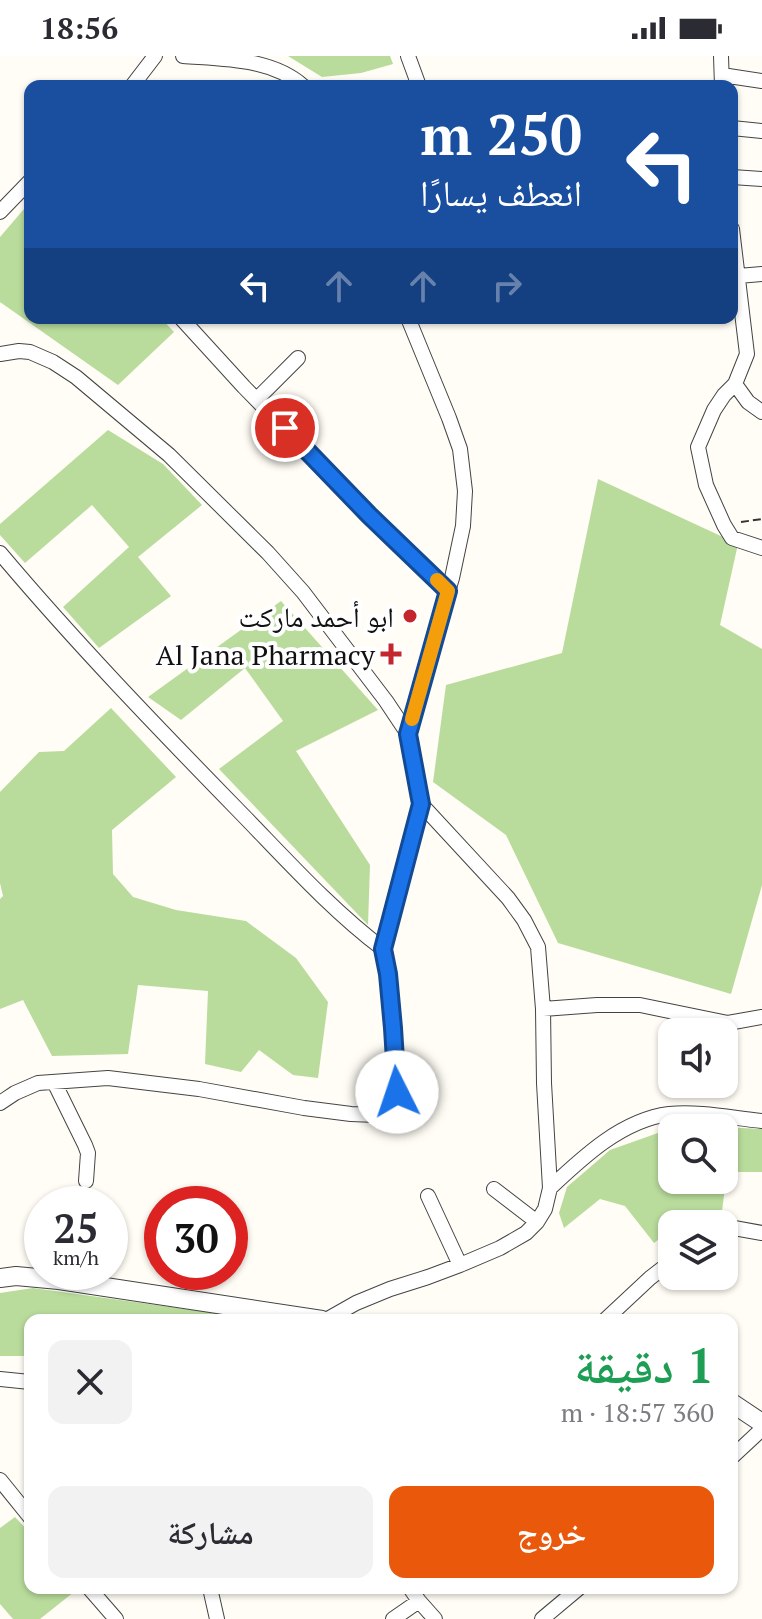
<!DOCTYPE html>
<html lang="ar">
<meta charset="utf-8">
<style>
:root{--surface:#fff;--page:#f2f2f3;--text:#2b2b33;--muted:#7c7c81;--accent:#ea580c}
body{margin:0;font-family:"PT Serif","Noto Naskh Arabic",serif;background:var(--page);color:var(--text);direction:rtl;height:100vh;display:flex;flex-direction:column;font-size:30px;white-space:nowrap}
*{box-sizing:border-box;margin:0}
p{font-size:26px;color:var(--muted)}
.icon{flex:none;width:44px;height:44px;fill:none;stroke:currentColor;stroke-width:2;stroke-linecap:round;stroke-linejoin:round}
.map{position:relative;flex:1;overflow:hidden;direction:ltr}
.panel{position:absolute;left:24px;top:1258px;width:714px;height:280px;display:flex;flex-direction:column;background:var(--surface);border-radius:16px;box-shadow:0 2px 6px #0004;direction:rtl}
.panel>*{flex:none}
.banner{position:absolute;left:24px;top:24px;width:714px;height:244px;border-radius:16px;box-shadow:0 2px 6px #0004;direction:rtl;background:#1a4fa0;color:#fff;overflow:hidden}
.buttons{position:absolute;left:658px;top:962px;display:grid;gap:16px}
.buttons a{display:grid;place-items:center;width:80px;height:80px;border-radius:16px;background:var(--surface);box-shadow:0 2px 6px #0004;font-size:40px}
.speed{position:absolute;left:24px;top:1130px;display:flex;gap:16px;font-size:40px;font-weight:700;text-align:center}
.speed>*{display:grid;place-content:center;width:104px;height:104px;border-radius:50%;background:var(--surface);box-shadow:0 2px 6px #0004;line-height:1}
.speed small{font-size:20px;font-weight:400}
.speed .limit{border:12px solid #d22;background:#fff;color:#111}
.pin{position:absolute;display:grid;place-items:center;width:68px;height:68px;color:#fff;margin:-34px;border:4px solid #fff;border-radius:50%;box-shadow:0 2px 8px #0007}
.me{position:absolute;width:88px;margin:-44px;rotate:356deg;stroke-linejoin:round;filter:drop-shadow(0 0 6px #0008)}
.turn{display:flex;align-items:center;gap:28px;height:168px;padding:0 24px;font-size:36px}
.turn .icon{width:104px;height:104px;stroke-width:2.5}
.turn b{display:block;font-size:56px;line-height:68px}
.lanes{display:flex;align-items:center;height:76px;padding:0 24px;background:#0003;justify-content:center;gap:40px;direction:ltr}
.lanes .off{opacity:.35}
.round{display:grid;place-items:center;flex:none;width:84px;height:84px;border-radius:16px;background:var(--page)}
.head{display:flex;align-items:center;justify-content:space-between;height:136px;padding:0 24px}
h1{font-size:48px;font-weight:600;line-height:60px;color:#1e9e55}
.cta{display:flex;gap:16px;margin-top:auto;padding:16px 24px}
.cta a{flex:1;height:92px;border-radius:16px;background:var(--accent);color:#fff;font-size:32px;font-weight:600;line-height:92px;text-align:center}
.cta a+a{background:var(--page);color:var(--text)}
.status{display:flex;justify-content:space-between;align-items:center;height:56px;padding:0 40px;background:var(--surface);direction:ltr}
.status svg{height:22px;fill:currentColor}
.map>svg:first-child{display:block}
</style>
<div class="status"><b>18:56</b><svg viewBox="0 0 49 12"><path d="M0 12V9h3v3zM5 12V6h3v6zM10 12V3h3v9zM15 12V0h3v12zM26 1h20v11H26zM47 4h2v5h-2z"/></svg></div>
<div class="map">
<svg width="762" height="1563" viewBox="0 0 762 1563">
<rect width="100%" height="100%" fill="#fffdf5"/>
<!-- forest -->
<path fill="#b9dc9c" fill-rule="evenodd" d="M288,0h102l3,8 -32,9 -39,4z
M30,146v116h131l13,14 -56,53 -118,-83v-65z
M108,374l55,34 39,41 -64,52 33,39 -72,52 -36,-41 66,-60 -37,-42 -67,58 -25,-28v-11z
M598,423l140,65 -18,81 42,24v236l-31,109 -173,-51 -52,-108 -73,-53 13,-97 116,-32z
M281,545l97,109 -82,41 74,114 -2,60 -149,-156 64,-48 -38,-53 -64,52 -33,-23z
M111,652l65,69 -64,53 1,44 20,23 43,13 70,11 50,37 32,44 -10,76 -25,-3 -34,-25 -18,22 -36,-8 3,-73 -70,-6 -10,69 -76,2 -29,-56 -23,9v-110l3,-3 -3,-13v-91l39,-40 25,-1z
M723,1071l39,2v43h-35l-5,39 -26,1 -17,12h-7v5l-18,14 -29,-37 -25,-7 -36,29 -5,-15 8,-26 43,-37 62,-22zM672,1072h52v52h-52z
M33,1232l232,32h-235v36h-30v-63z
M15,1461l15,16v55h49l-39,31h-27l-13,-15v-76z"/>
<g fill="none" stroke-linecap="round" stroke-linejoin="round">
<defs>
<path id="minor" d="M183,0c40,3 88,2 120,30
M408,0l11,30
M721,0l1,30
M722,19l40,6
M132,30l23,-30
M732,72l30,3
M732,121l30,2
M0,156l30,-31
M732,173l15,125 -12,30 -11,11 -10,15 -16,37 8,38 18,40 8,13 30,10
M738,220l24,-2
M181,262l63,69 89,91 115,113
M0,298l19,-3 11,1 23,10 23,15 93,78 99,98 35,39 83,109 22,33
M735,328l13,18 14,10
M257,343l41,-41
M0,497c75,89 156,173 237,256 47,48 92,99 146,140l5,25 5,54 4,64 -9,18 -12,5 -25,-1 -47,-6 -105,-19 -91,-11 -70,5 -23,10 -15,10
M383,893l38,-145 -13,-70 13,-52 31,-104 11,-52 2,-35 -5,-42 -11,-31 -41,-100
M543,953l54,-4h43l88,18 34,-6
M54,1026l31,63 3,8 -2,28
M550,1132c33,-31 72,-68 119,-74 30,-3 63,4 93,7
M494,1133l43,33
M428,1140l32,69
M724,1174l10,-2 28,5
M326,1264l30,-17 34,-14 38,-12 32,-12 40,-17 26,-15 11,-11 8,-13 5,-21 -6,-105 -1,-74 -5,-62 -14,-27 -16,-22 -87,-94
M605,1264l45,-42 22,-17
M0,1323l30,3
M732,1401l30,-28
M0,1424l30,37
M89,1532l27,31
M210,1532l7,31
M410,1532l9,13 16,18
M393,1563l26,-18
M542,1563l37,-31"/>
<path id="tertiary" d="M0,1222l16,-2 43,4 263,40
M732,1347l30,20"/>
</defs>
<!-- minor casing -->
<use href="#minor" stroke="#444" stroke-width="16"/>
<!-- tertiary casing -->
<use href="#tertiary" stroke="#444" stroke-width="20"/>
<!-- path -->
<path stroke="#333" stroke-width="2" stroke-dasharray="8 4" stroke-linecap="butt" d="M741,466l21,-3"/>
<!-- minor -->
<use href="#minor" stroke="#fff" stroke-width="14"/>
<!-- tertiary -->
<use href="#tertiary" stroke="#fff" stroke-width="18"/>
</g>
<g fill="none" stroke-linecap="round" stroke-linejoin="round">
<defs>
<path id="route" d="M285,372l84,87 79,76 -40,143 13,70 -38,145 5,25 5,54 4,64"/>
</defs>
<!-- route casing -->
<use href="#route" stroke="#114b97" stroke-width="20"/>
<!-- route -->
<use href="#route" stroke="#1a73e8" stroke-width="14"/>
<!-- slow -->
<path stroke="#f59e0b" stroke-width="14" d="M412,663l36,-128 -11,-11"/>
</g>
<!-- markers -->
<g fill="#c4262e" stroke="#fff" stroke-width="3">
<circle cx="410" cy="560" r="8"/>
<path d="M387 586h8v8h8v8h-8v8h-8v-8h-8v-8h8z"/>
</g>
<g text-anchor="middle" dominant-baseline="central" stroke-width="8" stroke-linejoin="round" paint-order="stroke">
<!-- poi labels -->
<g font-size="28" fill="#111" stroke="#fff" text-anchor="end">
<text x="394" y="560">ابو أحمد ماركت</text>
<text x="375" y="598">Al Jana Pharmacy</text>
</g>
</g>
</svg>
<div class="buttons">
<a><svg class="icon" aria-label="sound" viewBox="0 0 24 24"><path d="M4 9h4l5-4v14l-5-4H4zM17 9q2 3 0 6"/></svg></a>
<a><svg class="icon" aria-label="search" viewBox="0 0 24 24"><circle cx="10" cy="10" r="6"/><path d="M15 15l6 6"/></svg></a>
<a><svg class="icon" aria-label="layers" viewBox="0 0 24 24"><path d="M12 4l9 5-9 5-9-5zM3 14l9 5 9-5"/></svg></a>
</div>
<div class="speed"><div>25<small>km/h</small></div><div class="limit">30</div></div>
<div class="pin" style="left:285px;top:372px;background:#d93025"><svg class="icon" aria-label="arrive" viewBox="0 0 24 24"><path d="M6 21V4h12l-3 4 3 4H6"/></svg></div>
<svg class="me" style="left:397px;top:1036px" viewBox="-20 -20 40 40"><circle r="19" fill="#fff"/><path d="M0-13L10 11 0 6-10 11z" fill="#1a73e8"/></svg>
<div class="banner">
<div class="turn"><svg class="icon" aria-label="left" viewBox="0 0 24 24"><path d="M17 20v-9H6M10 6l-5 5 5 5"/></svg><div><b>250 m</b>انعطف يسارًا</div></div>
<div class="lanes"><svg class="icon" aria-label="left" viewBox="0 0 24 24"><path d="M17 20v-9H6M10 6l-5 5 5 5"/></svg><svg class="icon off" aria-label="ahead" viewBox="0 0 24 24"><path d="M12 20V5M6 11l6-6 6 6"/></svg><svg class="icon off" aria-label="ahead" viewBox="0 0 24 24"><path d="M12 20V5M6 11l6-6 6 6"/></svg><svg class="icon off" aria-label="right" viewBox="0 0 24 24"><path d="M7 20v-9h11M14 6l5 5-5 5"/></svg></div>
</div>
<section class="panel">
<div class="head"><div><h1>1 دقيقة</h1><p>360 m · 18:57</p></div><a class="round"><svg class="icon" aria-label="close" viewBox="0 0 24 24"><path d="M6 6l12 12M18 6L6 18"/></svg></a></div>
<div class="cta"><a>خروج</a><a>مشاركة</a></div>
</section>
</div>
